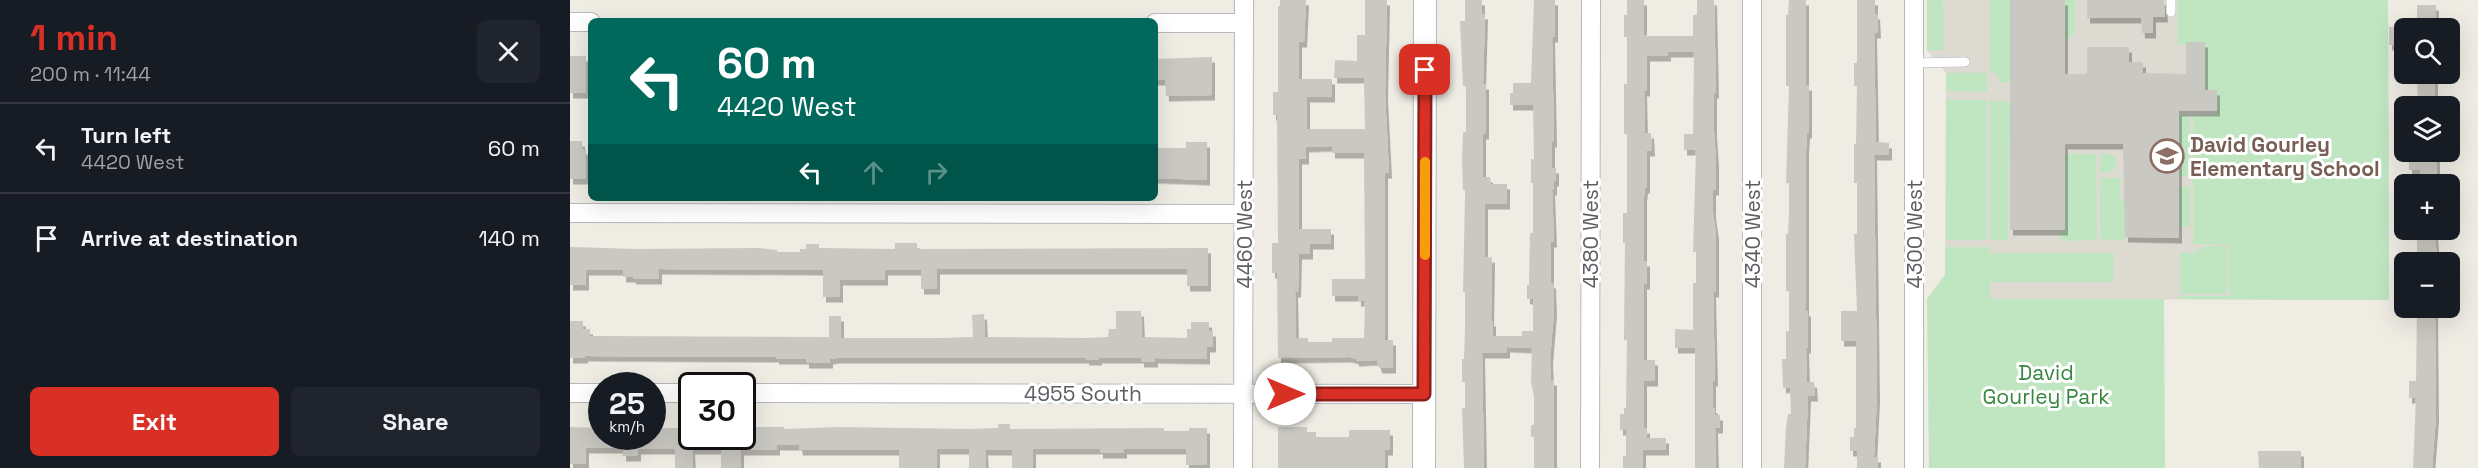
<!DOCTYPE html>
<meta charset="utf-8">
<style>
:root{--surface:#171b24;--page:#20242c;--text:#f1f3f6;--muted:#9ea1a6;--line:#363941;--accent:#d93025}
body{margin:0;font-family:"Space Grotesk",sans-serif;background:var(--page);color:var(--text);height:100vh;display:flex;flex-direction:column;font-size:22px;white-space:nowrap}
*{box-sizing:border-box;margin:0}
p{font-size:20px;color:var(--muted)}
.icon{flex:none;width:33px;height:33px;fill:none;stroke:currentColor;stroke-width:2;stroke-linecap:round;stroke-linejoin:round}
.map{position:relative;flex:1;overflow:hidden}
.side{display:flex;flex-direction:column;background:var(--surface);width:570px}
.side>*{flex:none}
.banner{position:absolute;left:18px;top:18px;width:570px;height:183px;border-radius:9px;box-shadow:0 6px 24px #0002;background:#00695c;color:#fff;overflow:hidden}
.fabs{position:absolute;left:1824px;top:18px;display:grid;gap:12px}
.fabs a{display:grid;place-items:center;width:66px;height:66px;border-radius:9px;background:var(--surface);box-shadow:0 6px 24px #0002;font-size:30px}
.speed{position:absolute;left:18px;top:372px;display:flex;gap:12px;font-size:30px;font-weight:700;text-align:center}
.speed>*{display:grid;place-content:center;width:78px;height:78px;border-radius:50%;background:var(--surface);box-shadow:0 6px 24px #0002;line-height:1}
.speed small{font-size:15px;font-weight:400}
.speed .limit{border:3px solid #111;border-radius:9px;background:#fff;color:#111}
.pin{position:absolute;display:grid;place-items:center;width:51px;height:51px;color:#fff;margin:-26px;border-radius:12px;box-shadow:0 3px 9px #0006}
.me{position:absolute;width:66px;margin:-33px;rotate:90deg;stroke-linejoin:round;filter:drop-shadow(0 0 4px #0008)}
.turn{display:flex;align-items:center;gap:21px;height:126px;padding:0 30px;font-size:27px}
.turn .icon{width:78px;height:78px;stroke-width:2.5}
.turn b{display:block;font-size:42px;line-height:51px}
.lanes{display:flex;align-items:center;height:57px;padding:0 30px;background:#0003;justify-content:center;gap:30px;direction:ltr}
.lanes .off{opacity:.35}
.round{display:grid;place-items:center;flex:none;width:63px;height:63px;border-radius:9px;background:var(--page)}
.overview{display:flex;align-items:center;justify-content:space-between;height:102px;padding:0 30px}
h1{font-size:36px;font-weight:700;line-height:45px;color:var(--accent)}
.cta{display:flex;gap:12px;margin-top:auto;padding:12px 30px}
.cta a{flex:1;height:69px;border-radius:9px;background:var(--accent);color:#fff;font-size:24px;font-weight:700;line-height:69px;text-align:center}
.cta a+a{background:var(--page);color:var(--text)}
ul{padding:0;list-style:none}
li{display:flex;align-items:center;gap:18px;height:90px;padding:0 30px;border-top:2px solid var(--line)}
li div{flex:1}
li b{display:block;font-size:22px}
li em{font-style:normal}
main{display:flex;flex:1;min-height:0}
.map>svg:first-child{display:block}
</style>
<main>
<section class="side">
<div class="overview"><div><h1>1 min</h1><p>200 m · 11:44</p></div><a class="round"><svg class="icon" aria-label="close" viewBox="0 0 24 24"><path d="M6 6l12 12M18 6L6 18"/></svg></a></div>
<ul>
<li><svg class="icon" aria-label="left" viewBox="0 0 24 24"><path d="M17 20v-9H6M10 6l-5 5 5 5"/></svg><div><b>Turn left</b><p>4420 West</p></div><em>60 m</em></li>
<li><svg class="icon" aria-label="arrive" viewBox="0 0 24 24"><path d="M6 21V4h12l-3 4 3 4H6"/></svg><div><b>Arrive at destination</b></div><em>140 m</em></li>
</ul>
<div class="cta"><a>Exit</a><a>Share</a></div>
</section>
<div class="map">
<svg width="1908" height="468" viewBox="0 0 1908 468">
<defs>
<filter id="shadow"><feDropShadow dx="3" dy="5.5" stdDeviation="0" flood-color="#0004"/></filter>
</defs>
<rect width="100%" height="100%" fill="#eeece3"/>
<!-- education -->
<path fill="#dddbd1" d="M1357,0h461l1,300 -462,-1 18,-24 1,-202 -19,-23z"/>
<!-- green -->
<path fill="#c0e5c1" d="M1357,0h16l1,50h-17z
M1420,0h20v82h-9l-4,-9h-7z
M1495,0h10v33l-10,8z
M1608,0h210l1,300 -211,-1v-3h51v-51l-36,-1v-129h22l2,-24 -12,-1 -19,-48v2l-8,1z
M1376,73h41v19l-41,-1z
M1376,100h41v140h-41z
M1420,101h20l-2,139h-18z
M1609,115h11v61h-11z
M1495,154h31l1,82 -3,4 -33,1v-11h4z
M1530,154h11l5,4v9l-4,5h-12z
M1530,178h20v21h5v41h-23l-2,-4z
M1609,187h11v40l-11,-1z
M1633,246h24v48h-47v-41h15v-4h8z
M1375,247h45v6h124l-1,29h-123v17h174l1,169h-236l-2,-169 18,-24z"/>
<!-- building -->
<path fill="#cac8c2" fill-rule="evenodd" filter="url(#shadow)" d="M710,0h26l-2,42h-5v37h33v18h-25v32h58l-1,-51h-30l1,-18 22,1v-26h8v-35h22l-2,94 4,79h-4v167h8v28h-14l-2,-8 -21,1v-2l-7,-2 -71,1 -1,-85h-5v-30h6l-1,-128h-4v-23h5v-86h2zM762,146v7h32l1,126h-33v17h26v5h7l-1,37h-32v4h-24v-4h-12l-1,-46h3l1,-38h11v-10h21v-15h-32v-70h7v-12z
M895,0h17v14h3l-2,70h3v50h-3v43h7l1,7h16v20h-22v54l7,-1 -1,64h2v15h29v-5h11v-32h-6v-14h2l1,-52h3v-50h-2v-24h3l-1,-54h-23v-12h3v-10h18l3,-83h21v37h-3l2,105h-2v26h4v13h-2v9h-2l2,52h-3v41h2l1,28 -4,48 1,21h3v88h-20v-31h-3v-12h3v-29l-3,-14 1,-34 -25,-1v6h-25l2,115h-20l-2,-60h3v-26h-3v-23h2l1,-29v-38h-2l2,-95v-7h-2l-1,-29 1,-29h3v-46h-3l-3,-65h5z
M1057,0h17v35l3,1h46v-21h4v-15h17l2,93h-2v39l2,29v29h-3v23l3,21v58h-3l2,89h-2v27h2v7h5v13h-5l1,40h-21v-120h-20v-19l18,1v-47h3v-31h-3l3,-102h-12v-16h9l1,-82h-26v4h-21v35h-3l1,42h6l1,18h-5v37h-2l-1,9v64h3v23h-3v76h11v21h-11v47h3v10h19v12h-23v18h-20v-12h3v-26h-6v-16h4v-6h2l1,-68h-3l1,-97h-2v-30h4v-79h-3v-50h3v-47h-3v-22h3z
M1219,0h17v85h3v48h-2l-1,17v161h2v37h-2l1,34h7l1,14h-7l-3,72h-21l2,-40 2,-14h3l-1,-27 -7,1 -1,-29h4v-28h3v-40h-3v-57h2l1,-20v-31h-3l3,-97h-3v-71h2z
M1287,0h18v14h2l1,19h-4l2,109 13,1v12h-15l3,242 -3,60h4v11h-21v-17h-7v-14h4v-9h2v-87h-15v-30h16l-3,-77h3v-51h-3v-39h2l1,-58h-3v-23h3z
M1440,0h55v74h22v-27h42v15h14v11l43,1v-32h19v48h12v21h-38v127l-54,-1 -2,-93h-58v86h-55z
M1517,0h77l1,17h-12v16h-11l-1,-15h-54z
M1847,5h19v23h-19z
M1819,27h15v18h-15z
M0,56h16v37h-16z
M642,57v38l-46,1 -1,-16h-10v-21z
M1847,74h18v32h-17z
M0,141h12v8h4v30h-16z
M616,142h21v38l-52,-2v-20h3v-10h28z
M1867,152v23h-17v-5h-11v-17z
M1847,231h18l2,31h-16v-4h-4z
M325,243h22v6l291,-1v38h-21v-17h-250v20h-16v-19h-36v10h-45v17h-17v-27l-164,-1v10h-26v-2h-10v-7h-37v15h-16v-38l68,2 121,-1 18,2v2h23v-3h6v-5h13v4l76,1z
M1847,308h18l1,108 -4,52h-19l3,-70h-7v-17h7z
M546,311h25l1,26 45,1v-9h4v-7h18v9h4v16h-6v12l-52,-1v4h-14v-4h-42v2h-13v-2h-249l-7,1v4h-24v-4h-30v-2l-191,-1v2h-15v-37h13v8h7v7l239,1v-21h12v22h101l31,-1 -1,-22 12,-1 1,23 102,1 21,-1 1,-8h7z
M428,424h12v5l154,-1v3h25v-3h18v37h-21v-16h-62v4h-24v-4h-67v19h-21v-18h-27l1,18h-17v-19h-32v19h-38v-18h-99l-1,-5h-22v5h-36v18h-20v-19h-29l1,19h-18v-19h-37v7h-15v-8h-37v16h-16v-37l32,1v8h50v-8h34v8h60v-7l8,-2h30v2l53,-2 134,2 27,-1z
M708,427h29v5h9v5h33v-7h41v20h-5v18h-107z
M1688,451h43v17h-42z"/>
<g fill="none" stroke-linecap="round" stroke-linejoin="round">
<defs>
<path id="service" d="M1601,12v-12
M1344,63l51,-1"/>
<path id="minor" d="M1182,0v468
M1344,0v468
M0,22h21
M585,23h89
M0,213l674,1
M0,393h32
M82,393h40
M172,393l682,1
M673,468l1,-468
M1020,468l1,-468"/>
<path id="tertiary" d="M854,468l1,-468"/>
</defs>
<!-- service casing -->
<use href="#service" stroke="#b5b8bd" stroke-width="10"/>
<!-- minor casing -->
<use href="#minor" stroke="#b5b8bd" stroke-width="20"/>
<!-- tertiary casing -->
<use href="#tertiary" stroke="#b5b8bd" stroke-width="24"/>
<!-- service -->
<use href="#service" stroke="#fff" stroke-width="9"/>
<!-- minor -->
<use href="#minor" stroke="#fff" stroke-width="18"/>
<!-- tertiary -->
<use href="#tertiary" stroke="#fff" stroke-width="22"/>
</g>
<g fill="none" stroke-linecap="round" stroke-linejoin="round">
<defs>
<path id="route" d="M715,394h139l1,-324"/>
</defs>
<!-- route casing -->
<use href="#route" stroke="#8d1f18" stroke-width="15"/>
<!-- route -->
<use href="#route" stroke="#d93025" stroke-width="10"/>
<!-- slow -->
<path stroke="#f59e0b" stroke-width="10" d="M855,255v-93"/>
</g>
<!-- icons -->
<defs>
<symbol id="school-ring" viewBox="-11 -11 22 22"><circle r="9.5" fill="#fff" stroke="#8d6e63" stroke-width="1.5"/><path d="M0-5L7-2L0 1L-7-2ZM-4 1L0 2.5L4 1V4Q0 6-4 4Z" fill="#8d6e63"/></symbol>
</defs>
<g fill-rule="evenodd">
<use href="#school-ring" x="1578" y="137" width="38" height="38"/>
</g>
<g text-anchor="middle" dominant-baseline="central" stroke-width="6" stroke-linejoin="round" paint-order="stroke">
<!-- education labels -->
<g font-size="21" font-weight="bold" fill="#785e54" stroke="#fff" text-anchor="start">
<text x="1620" y="144">David Gourley<tspan x="1620" dy="24">Elementary School</tspan></text>
</g>
<!-- street labels -->
<g font-size="21" fill="#5b5e63" stroke="#fff">
<text transform="translate(674 234) rotate(-90)">4460 West</text>
<text transform="translate(1020 234) rotate(-90)">4380 West</text>
<text transform="translate(1182 234) rotate(-90)">4340 West</text>
<text transform="translate(1344 234) rotate(-90)">4300 West</text>
<text x="513" y="393">4955 South</text>
</g>
<!-- park labels -->
<g font-size="21" fill="#37863e" stroke="#fff">
<text x="1476" y="372">David<tspan x="1476" dy="24">Gourley Park</tspan></text>
</g>
</g>
</svg>
<div class="fabs">
<a><svg class="icon" aria-label="search" viewBox="0 0 24 24"><circle cx="10" cy="10" r="6"/><path d="M15 15l6 6"/></svg></a>
<a><svg class="icon" aria-label="layers" viewBox="0 0 24 24"><path d="M12 4l9 5-9 5-9-5zM3 14l9 5 9-5"/></svg></a>
<a>+</a>
<a>−</a>
</div>
<div class="speed"><div>25<small>km/h</small></div><div class="limit">30</div></div>
<div class="pin" style="left:855px;top:70px;background:#d93025"><svg class="icon" aria-label="arrive" viewBox="0 0 24 24"><path d="M6 21V4h12l-3 4 3 4H6"/></svg></div>
<svg class="me" style="left:715px;top:394px" viewBox="-20 -20 40 40"><circle r="19" fill="#fff"/><path d="M0-13L10 11 0 6-10 11z" fill="#d93025"/></svg>
<div class="banner">
<div class="turn"><svg class="icon" aria-label="left" viewBox="0 0 24 24"><path d="M17 20v-9H6M10 6l-5 5 5 5"/></svg><div><b>60 m</b>4420 West</div></div>
<div class="lanes"><svg class="icon" aria-label="left" viewBox="0 0 24 24"><path d="M17 20v-9H6M10 6l-5 5 5 5"/></svg><svg class="icon off" aria-label="ahead" viewBox="0 0 24 24"><path d="M12 20V5M6 11l6-6 6 6"/></svg><svg class="icon off" aria-label="right" viewBox="0 0 24 24"><path d="M7 20v-9h11M14 6l5 5-5 5"/></svg></div>
</div>
</div>
</main>
